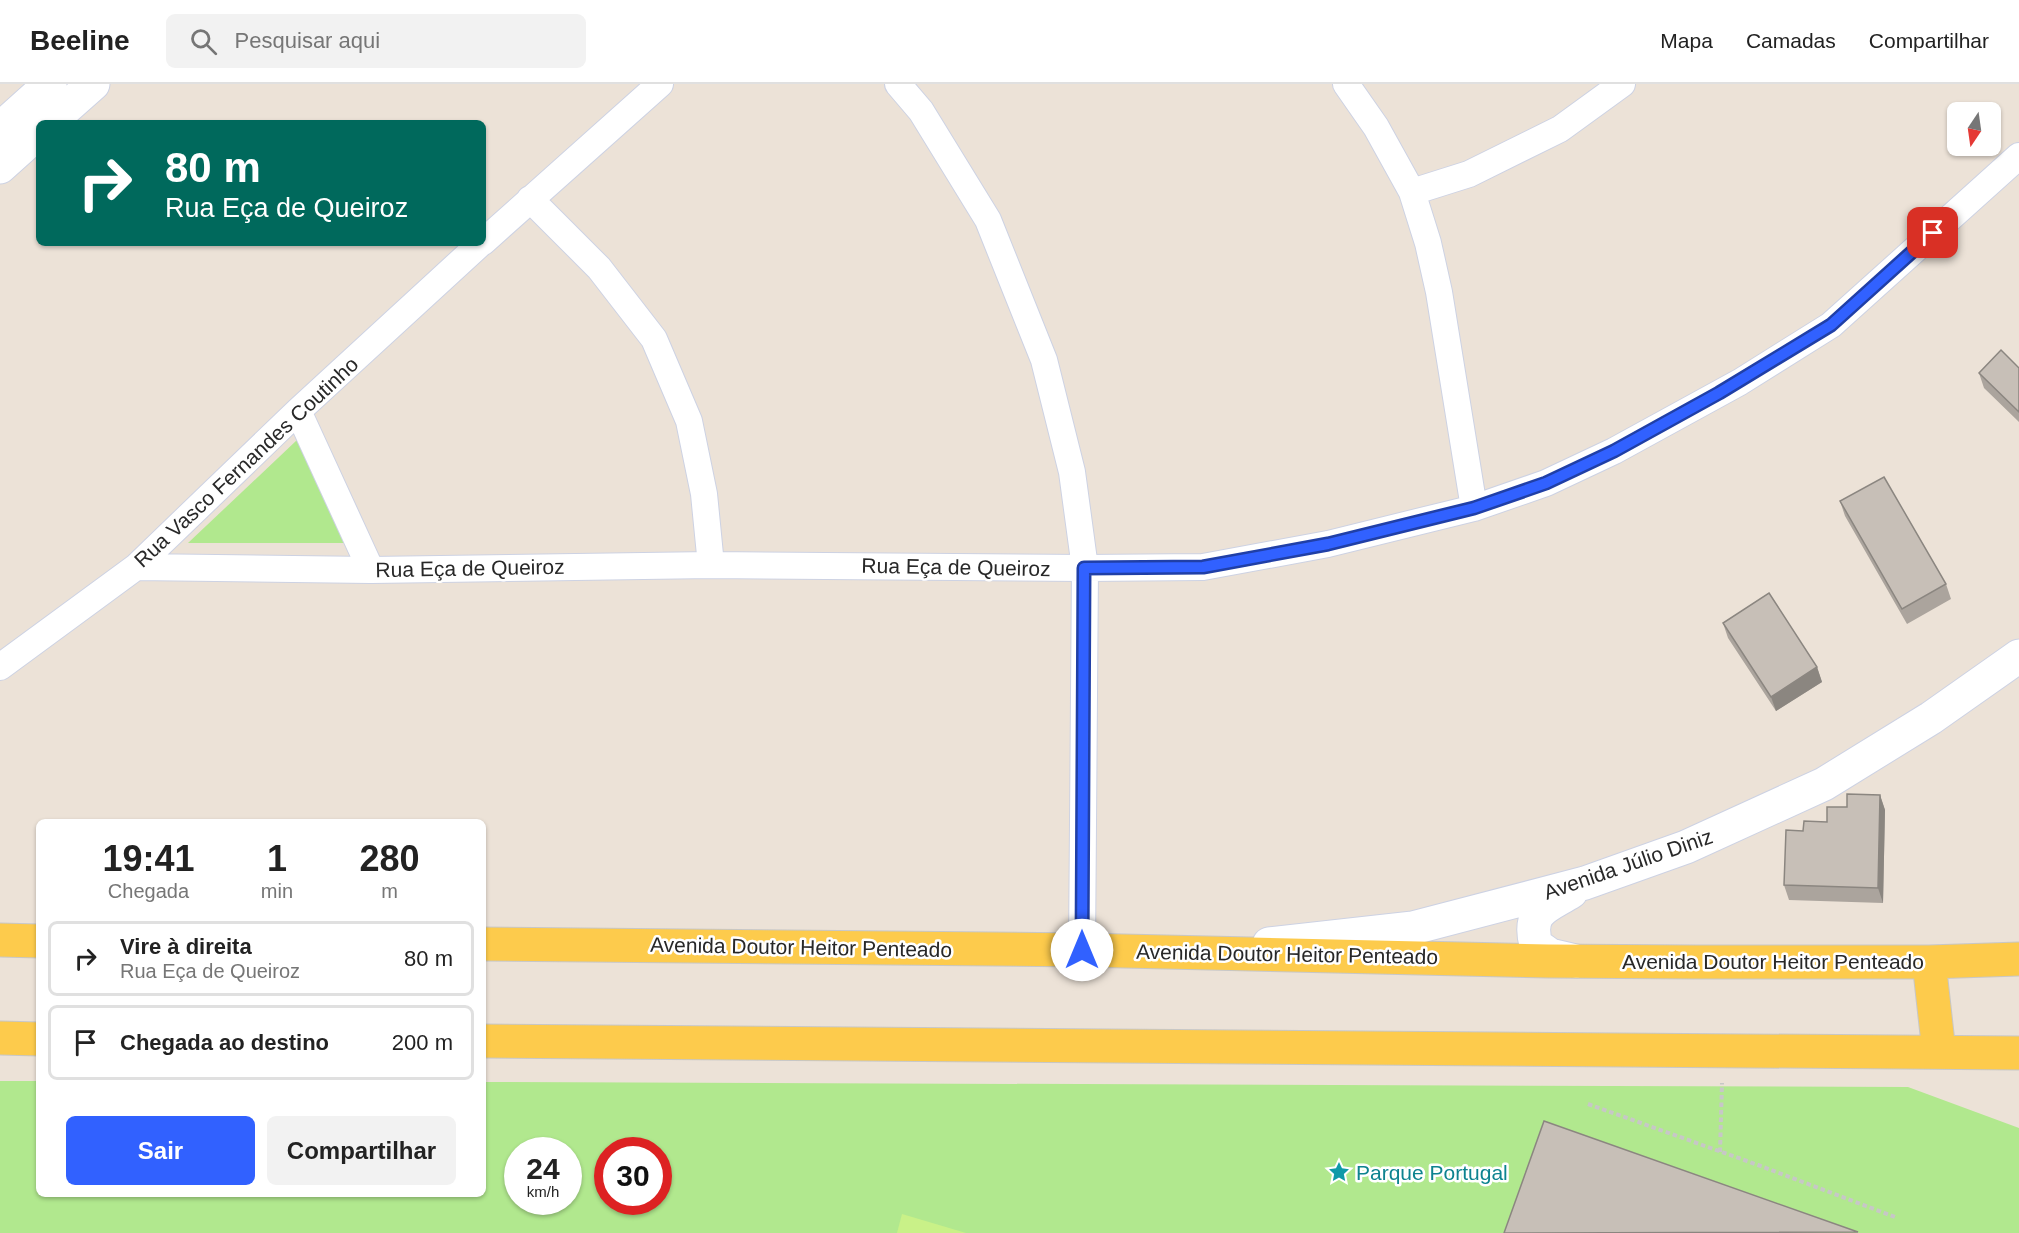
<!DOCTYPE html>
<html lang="pt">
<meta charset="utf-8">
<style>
:root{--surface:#fff;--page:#f2f2f2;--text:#222;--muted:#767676;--line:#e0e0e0;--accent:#3161ff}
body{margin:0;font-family:Arial,sans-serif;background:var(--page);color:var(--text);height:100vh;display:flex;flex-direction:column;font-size:22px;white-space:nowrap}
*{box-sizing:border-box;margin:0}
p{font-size:20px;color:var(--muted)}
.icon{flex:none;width:33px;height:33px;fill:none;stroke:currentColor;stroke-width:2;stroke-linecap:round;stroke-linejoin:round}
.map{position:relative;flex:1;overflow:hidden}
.sheet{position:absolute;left:36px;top:735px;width:450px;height:378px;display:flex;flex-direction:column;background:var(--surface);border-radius:9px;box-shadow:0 2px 4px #0004}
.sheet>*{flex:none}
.banner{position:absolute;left:36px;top:36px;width:450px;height:126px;border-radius:9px;box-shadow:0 2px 4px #0004;background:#00695c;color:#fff;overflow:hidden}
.needle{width:39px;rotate:193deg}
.tools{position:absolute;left:1947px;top:18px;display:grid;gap:12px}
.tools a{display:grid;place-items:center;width:54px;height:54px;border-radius:9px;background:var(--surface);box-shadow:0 2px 4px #0004;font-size:30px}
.speed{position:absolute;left:504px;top:1053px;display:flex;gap:12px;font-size:30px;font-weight:700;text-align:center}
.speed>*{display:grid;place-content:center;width:78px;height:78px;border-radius:50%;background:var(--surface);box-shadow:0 2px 4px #0004;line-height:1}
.speed small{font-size:15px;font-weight:400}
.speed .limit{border:9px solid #d22;background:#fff;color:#111}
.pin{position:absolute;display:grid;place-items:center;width:51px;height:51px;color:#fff;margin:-26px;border-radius:12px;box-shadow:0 3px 9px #0006}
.me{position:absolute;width:66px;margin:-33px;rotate:0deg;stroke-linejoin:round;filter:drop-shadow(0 0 4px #0008)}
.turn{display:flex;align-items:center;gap:21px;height:126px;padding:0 30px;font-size:27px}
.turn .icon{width:78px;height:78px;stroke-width:2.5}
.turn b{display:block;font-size:42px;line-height:51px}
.eta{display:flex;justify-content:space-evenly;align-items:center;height:102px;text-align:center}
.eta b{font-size:36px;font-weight:700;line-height:42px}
.button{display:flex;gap:12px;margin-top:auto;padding:12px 30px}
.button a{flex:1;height:69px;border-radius:9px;background:var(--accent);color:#fff;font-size:24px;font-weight:700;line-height:69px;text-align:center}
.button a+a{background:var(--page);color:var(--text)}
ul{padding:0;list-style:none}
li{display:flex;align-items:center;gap:18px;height:75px;margin:0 12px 9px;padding:0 18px;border:3px solid var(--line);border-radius:9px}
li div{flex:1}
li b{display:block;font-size:22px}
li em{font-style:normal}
header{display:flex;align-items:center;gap:36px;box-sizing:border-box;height:84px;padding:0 30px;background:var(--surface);border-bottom:2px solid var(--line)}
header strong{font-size:28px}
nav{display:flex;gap:33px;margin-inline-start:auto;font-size:21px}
.search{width:420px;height:54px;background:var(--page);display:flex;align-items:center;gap:15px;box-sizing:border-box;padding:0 21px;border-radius:9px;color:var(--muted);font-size:22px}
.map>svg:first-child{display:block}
</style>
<header>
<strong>Beeline</strong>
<div class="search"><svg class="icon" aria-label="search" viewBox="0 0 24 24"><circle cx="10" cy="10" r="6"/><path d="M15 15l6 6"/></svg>Pesquisar aqui</div>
<nav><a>Mapa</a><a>Camadas</a><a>Compartilhar</a></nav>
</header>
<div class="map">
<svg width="2019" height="1149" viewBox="0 0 2019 1149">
<rect width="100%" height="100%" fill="#ece2d7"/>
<!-- green -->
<path fill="#b1e88e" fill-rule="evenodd" d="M297,356l56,103h-165z
M0,997h39v113h444v-112l1425,5 111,41v105h-2019zM518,1066h50v52h-50zM608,1066h50v52h-50z"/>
<!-- pitch -->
<path fill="#c9f188" d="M902,1130l64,19h-69z"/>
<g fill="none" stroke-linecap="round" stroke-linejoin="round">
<defs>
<path id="minor" d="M898,0l23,27 67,109 56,140 28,112 13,96 -3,382
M1346,0l30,43 36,65 16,51 11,49 35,216
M1412,108l57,-18 91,-45 62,-45
M530,115l69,69 55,71 35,82 15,73 7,71
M483,158l177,-158
M298,327l73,159
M136,483l235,3 340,-5 374,3 118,-1 125,-23 146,-36 72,-25 68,-32 126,-69 91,-57 188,-169
M0,583l136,-100 162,-156 183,-168"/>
<path id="secondary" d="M49,39l44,-39
M0,45l50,-45
M0,83l39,-35
M1571,808c-26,16 -44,19 -35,53l14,10 26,6
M1269,860l144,-16 172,-45 101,-36 138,-63 107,-66 88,-62"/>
<path id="primary" d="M0,856l39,1
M483,860l599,6 466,11 147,1h234l90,-3
M1929,878l10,90
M0,954l39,1
M483,957l1536,12"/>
</defs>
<!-- minor casing -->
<use href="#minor" stroke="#cdd2e3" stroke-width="28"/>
<!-- secondary casing -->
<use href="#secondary" stroke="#cdd2e3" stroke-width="35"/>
<!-- primary casing -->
<use href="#primary" stroke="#c7c7c7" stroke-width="35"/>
<!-- path -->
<path stroke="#c7c7c7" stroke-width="4" stroke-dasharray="4.5 3" stroke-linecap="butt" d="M1588,1020l170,61 137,52
M1720,1068l2,-69"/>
<!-- minor -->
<use href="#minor" stroke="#fff" stroke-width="26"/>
<!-- secondary -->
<use href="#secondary" stroke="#fff" stroke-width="33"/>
<!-- primary -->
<use href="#primary" stroke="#fdcb4c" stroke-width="33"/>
</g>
<!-- wall -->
<path fill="#aba49d" d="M2019,284v54l-35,-34 -5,-15z
M1840,417l106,83 5,15 -44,25 -62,-108z
M1723,539l94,44 5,15 -46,29 -48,-73z
M1880,711l5,15 -2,93 -94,-3 -5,-15 19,-54 24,-9 20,-15z"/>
<!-- shaded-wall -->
<path fill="#8b8680" d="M1817,583l5,15 -46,29 -5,-14z
M1880,711l5,15 -2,93 -5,-15z"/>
<!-- building -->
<path fill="#c7bfb7" stroke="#8b8680" stroke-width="1.5" d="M2001,266l18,18v44l-40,-39z
M1884,393l62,107 -44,25 -62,-108z
M1769,509l48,74 -46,30 -48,-74z
M1847,710l33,1 -2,93 -94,-3 2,-55 17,1 1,-10 23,1v-15h20z
M1544,1037l314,111 -354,1z"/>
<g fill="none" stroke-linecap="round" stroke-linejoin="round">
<defs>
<path id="route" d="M1082,866l2,-382 119,-1 125,-23 146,-36 72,-25 68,-32 105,-58 112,-68 102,-92"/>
</defs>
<!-- route casing -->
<use href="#route" stroke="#203fa6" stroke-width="15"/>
<!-- route -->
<use href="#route" stroke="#3161ff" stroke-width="10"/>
</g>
<!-- icons -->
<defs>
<symbol id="sight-bare" viewBox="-9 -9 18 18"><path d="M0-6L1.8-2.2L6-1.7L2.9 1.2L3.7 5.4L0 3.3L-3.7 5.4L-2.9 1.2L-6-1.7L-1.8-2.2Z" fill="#0f9aa8" stroke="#fff" stroke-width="2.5" paint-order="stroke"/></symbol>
</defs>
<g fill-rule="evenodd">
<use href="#sight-bare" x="1324" y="1073" width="30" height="30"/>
</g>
<g text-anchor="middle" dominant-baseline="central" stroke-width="5" stroke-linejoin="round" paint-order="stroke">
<!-- street labels -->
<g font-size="21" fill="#282828" stroke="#fff">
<text transform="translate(246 378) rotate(-43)">Rua Vasco Fernandes Coutinho</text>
<text transform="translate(956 483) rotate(1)">Rua Eça de Queiroz</text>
<text transform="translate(470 484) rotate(-1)">Rua Eça de Queiroz</text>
<text transform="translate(1628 780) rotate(-19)">Avenida Júlio Diniz</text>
<text transform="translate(801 863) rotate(1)">Avenida Doutor Heitor Penteado</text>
<text transform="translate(1287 870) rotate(1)">Avenida Doutor Heitor Penteado</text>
<text x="1773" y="877">Avenida Doutor Heitor Penteado</text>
</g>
<!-- culture labels -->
<g font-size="21" fill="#0d838f" stroke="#fff" text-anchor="start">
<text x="1356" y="1088">Parque Portugal</text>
</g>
</g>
</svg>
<div class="tools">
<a><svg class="needle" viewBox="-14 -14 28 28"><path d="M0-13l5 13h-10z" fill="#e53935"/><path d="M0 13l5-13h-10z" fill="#767676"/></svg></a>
</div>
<div class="speed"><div>24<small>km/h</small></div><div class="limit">30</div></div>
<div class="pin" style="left:1933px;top:149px;background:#d93025"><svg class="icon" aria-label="arrive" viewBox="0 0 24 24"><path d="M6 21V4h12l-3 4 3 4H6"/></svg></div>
<svg class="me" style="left:1082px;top:866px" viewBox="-20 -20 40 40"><circle r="19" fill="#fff"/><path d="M0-13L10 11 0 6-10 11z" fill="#3161ff"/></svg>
<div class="banner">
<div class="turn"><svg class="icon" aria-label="right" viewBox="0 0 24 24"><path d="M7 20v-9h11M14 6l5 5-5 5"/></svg><div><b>80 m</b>Rua Eça de Queiroz</div></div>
</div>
<section class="sheet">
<div class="eta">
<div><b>19:41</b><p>Chegada</p></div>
<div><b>1</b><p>min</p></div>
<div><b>280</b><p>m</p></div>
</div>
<ul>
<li><svg class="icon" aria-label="right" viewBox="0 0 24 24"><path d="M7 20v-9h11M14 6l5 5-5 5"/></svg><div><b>Vire à direita</b><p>Rua Eça de Queiroz</p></div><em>80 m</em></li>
<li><svg class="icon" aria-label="arrive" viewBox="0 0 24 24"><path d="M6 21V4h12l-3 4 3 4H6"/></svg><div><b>Chegada ao destino</b></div><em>200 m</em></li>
</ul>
<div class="button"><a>Sair</a><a>Compartilhar</a></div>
</section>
</div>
